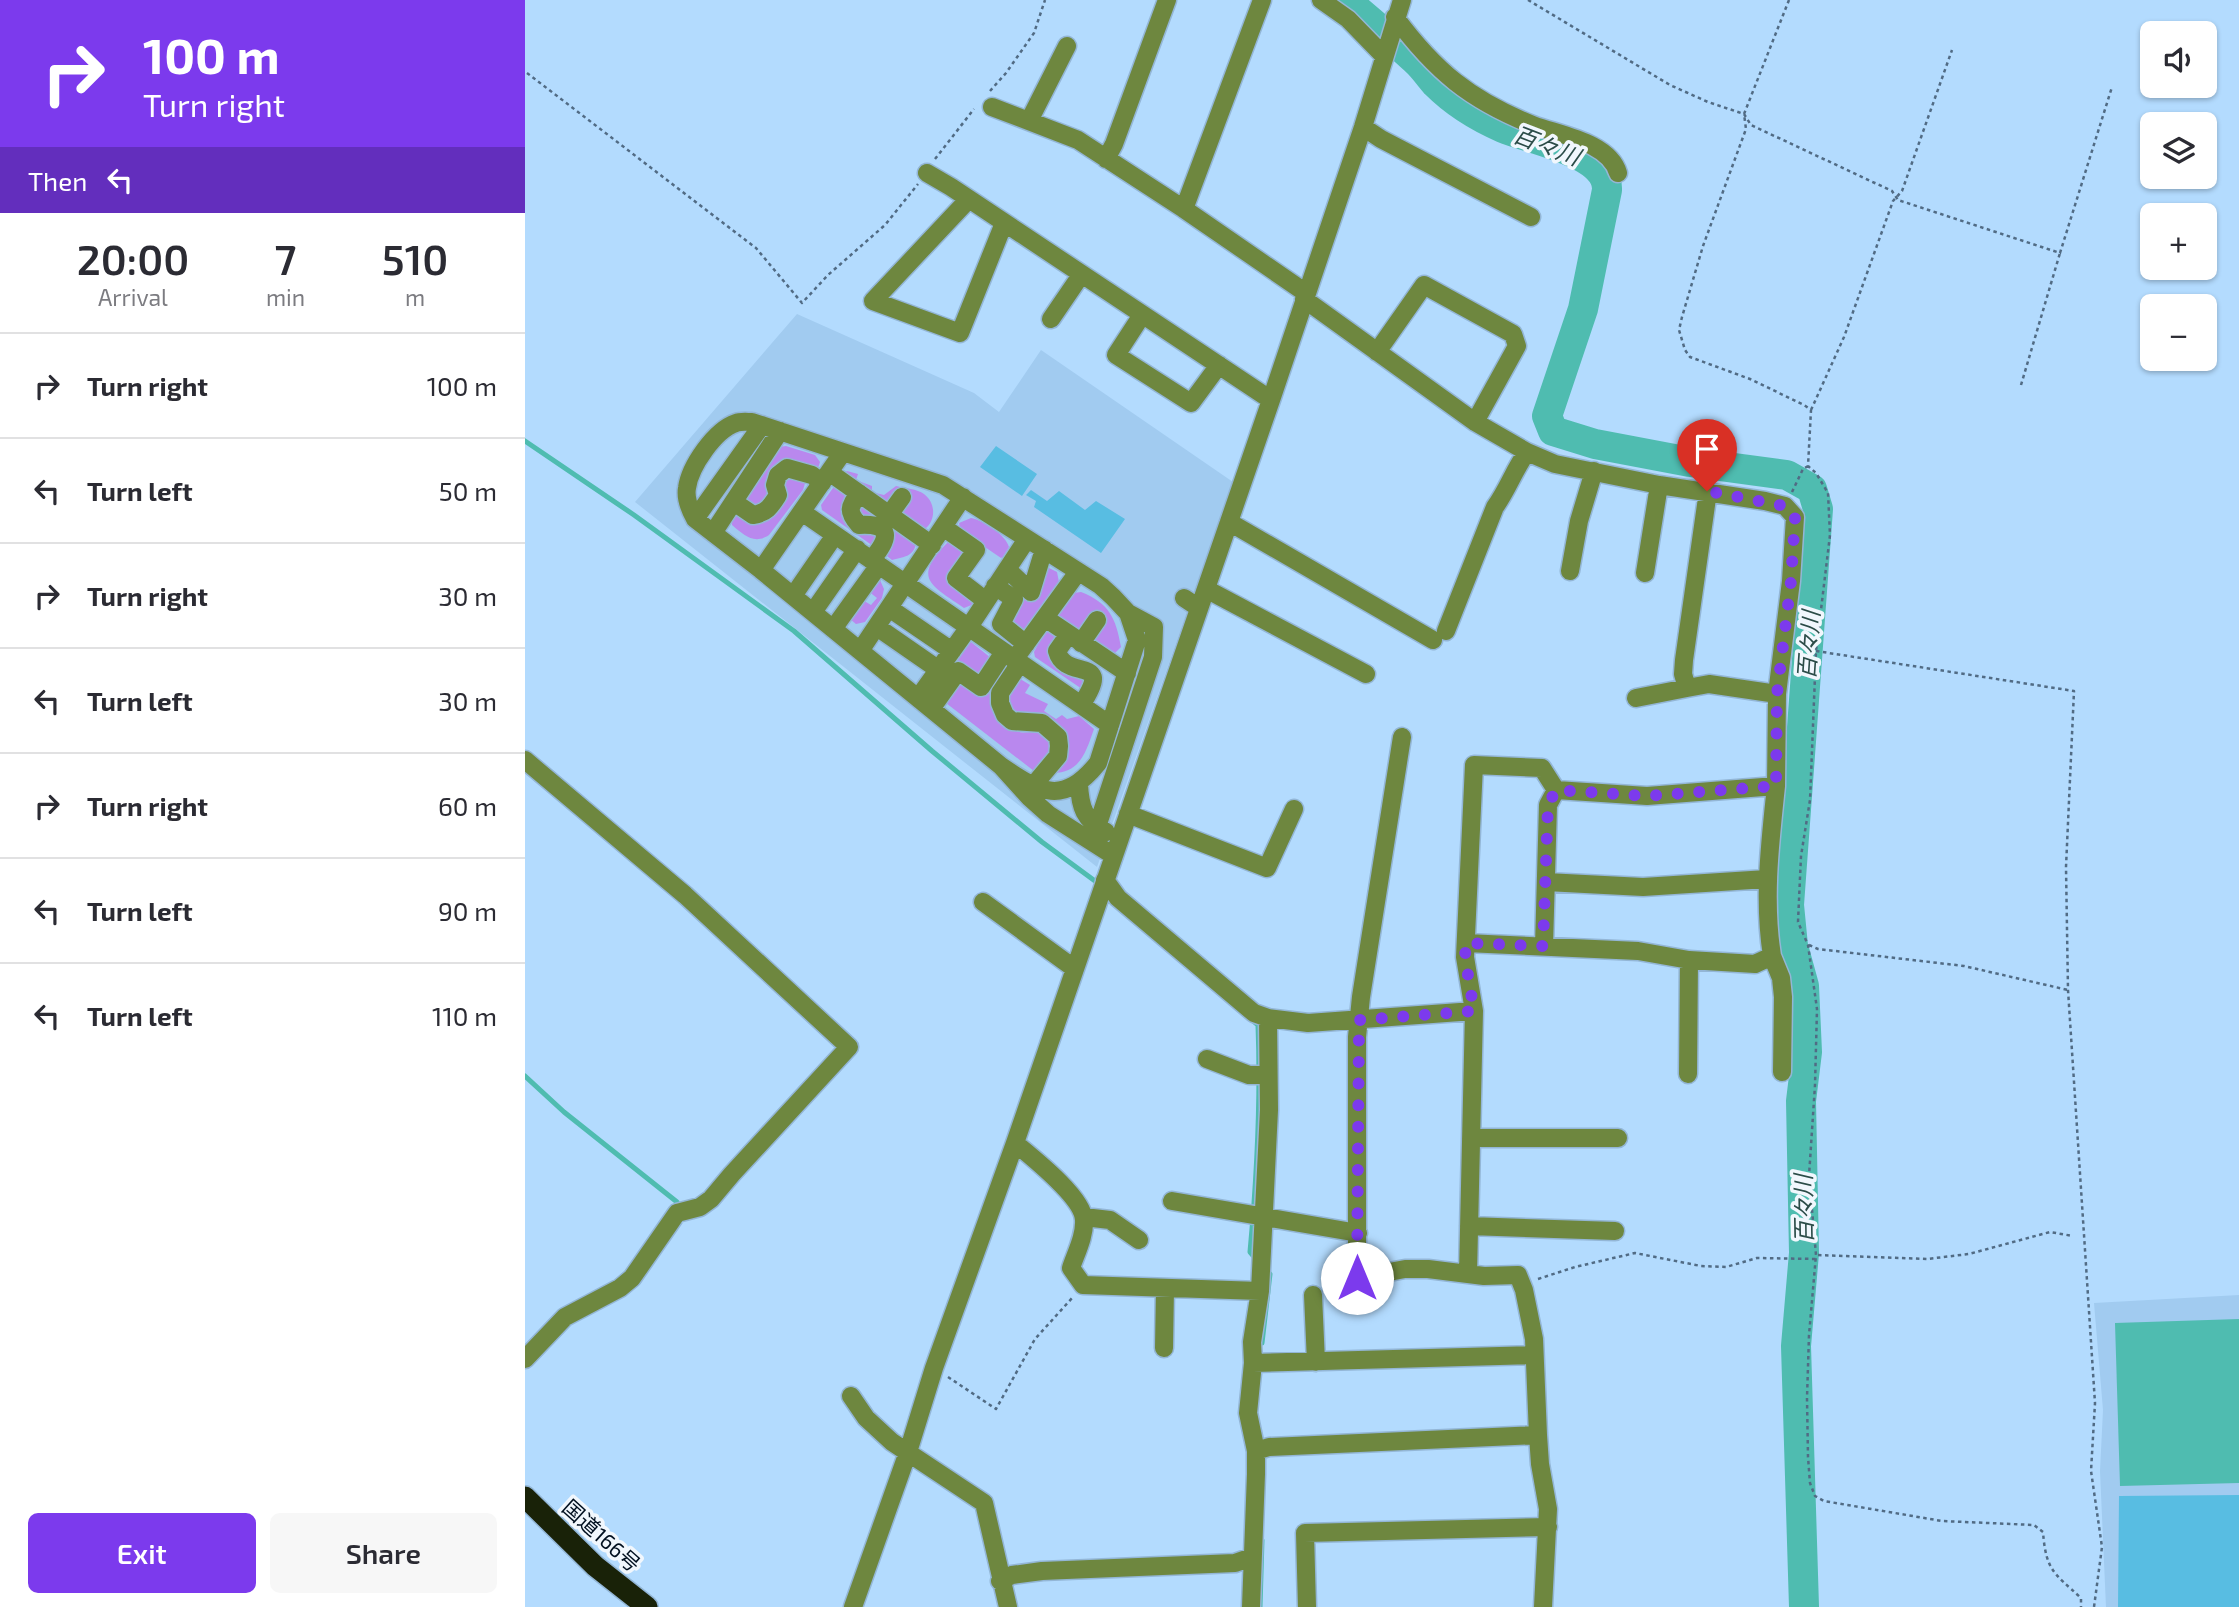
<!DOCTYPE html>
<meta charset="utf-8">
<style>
:root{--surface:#fff;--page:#f7f7f7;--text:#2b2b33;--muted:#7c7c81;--line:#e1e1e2;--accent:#7c3aed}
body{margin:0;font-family:"Exo 2","Noto Sans JP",sans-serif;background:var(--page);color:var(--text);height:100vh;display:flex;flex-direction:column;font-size:26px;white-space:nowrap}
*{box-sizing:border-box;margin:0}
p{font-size:23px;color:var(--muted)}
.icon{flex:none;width:38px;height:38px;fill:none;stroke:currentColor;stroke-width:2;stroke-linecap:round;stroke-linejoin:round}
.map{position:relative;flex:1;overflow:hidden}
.details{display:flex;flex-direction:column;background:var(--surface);width:525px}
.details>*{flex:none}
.hud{background:#7c3aed;color:#fff;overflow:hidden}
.fabs{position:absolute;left:1615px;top:21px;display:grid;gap:14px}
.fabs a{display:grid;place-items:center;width:77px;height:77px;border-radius:10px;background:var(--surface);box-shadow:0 2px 5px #0004;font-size:35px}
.pin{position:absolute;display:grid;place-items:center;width:60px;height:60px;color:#fff;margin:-72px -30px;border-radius:50% 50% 50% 0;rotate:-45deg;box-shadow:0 0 7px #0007}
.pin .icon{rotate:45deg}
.me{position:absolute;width:77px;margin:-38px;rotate:0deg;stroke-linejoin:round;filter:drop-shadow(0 0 5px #0008)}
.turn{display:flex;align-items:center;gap:24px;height:147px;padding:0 28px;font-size:32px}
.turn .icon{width:91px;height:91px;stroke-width:2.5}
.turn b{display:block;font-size:49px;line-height:60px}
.then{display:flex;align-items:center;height:66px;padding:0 28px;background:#0003;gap:14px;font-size:26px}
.eta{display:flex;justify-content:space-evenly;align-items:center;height:119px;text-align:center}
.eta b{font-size:42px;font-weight:600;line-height:49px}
.primary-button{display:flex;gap:14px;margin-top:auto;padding:14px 28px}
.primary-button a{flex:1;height:80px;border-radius:10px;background:var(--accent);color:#fff;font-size:28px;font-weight:600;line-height:80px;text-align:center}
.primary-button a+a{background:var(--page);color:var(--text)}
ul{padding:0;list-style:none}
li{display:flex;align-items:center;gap:21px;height:105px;padding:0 28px;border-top:2px solid var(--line)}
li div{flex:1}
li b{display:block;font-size:26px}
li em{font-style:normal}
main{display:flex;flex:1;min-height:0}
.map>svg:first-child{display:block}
</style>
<main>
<section class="details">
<div class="hud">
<div class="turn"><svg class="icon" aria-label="right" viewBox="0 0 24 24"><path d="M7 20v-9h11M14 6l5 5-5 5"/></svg><div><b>100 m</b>Turn right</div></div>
<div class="then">Then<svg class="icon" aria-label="left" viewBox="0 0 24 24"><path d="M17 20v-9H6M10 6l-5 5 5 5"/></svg></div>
</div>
<div class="eta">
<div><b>20:00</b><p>Arrival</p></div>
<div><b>7</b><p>min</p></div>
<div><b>510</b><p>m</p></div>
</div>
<ul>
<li><svg class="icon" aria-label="right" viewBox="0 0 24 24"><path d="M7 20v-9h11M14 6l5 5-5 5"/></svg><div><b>Turn right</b></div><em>100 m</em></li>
<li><svg class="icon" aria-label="left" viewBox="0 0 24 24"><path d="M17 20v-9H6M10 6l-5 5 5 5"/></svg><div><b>Turn left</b></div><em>50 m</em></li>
<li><svg class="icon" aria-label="right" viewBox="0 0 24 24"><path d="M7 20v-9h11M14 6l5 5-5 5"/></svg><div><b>Turn right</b></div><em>30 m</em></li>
<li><svg class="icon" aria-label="left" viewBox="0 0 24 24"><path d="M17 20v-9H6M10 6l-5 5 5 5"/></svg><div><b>Turn left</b></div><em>30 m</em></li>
<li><svg class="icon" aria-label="right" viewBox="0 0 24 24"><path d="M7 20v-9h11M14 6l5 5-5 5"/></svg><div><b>Turn right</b></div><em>60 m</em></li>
<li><svg class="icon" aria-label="left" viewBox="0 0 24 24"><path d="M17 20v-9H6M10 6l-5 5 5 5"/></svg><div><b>Turn left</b></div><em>90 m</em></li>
<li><svg class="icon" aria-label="left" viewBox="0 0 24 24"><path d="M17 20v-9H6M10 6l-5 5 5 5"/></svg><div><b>Turn left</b></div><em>110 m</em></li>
</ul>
<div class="primary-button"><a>Exit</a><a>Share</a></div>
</section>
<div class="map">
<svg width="1714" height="1607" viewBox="0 0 1714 1607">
<rect width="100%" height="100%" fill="#b3dbfe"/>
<!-- built -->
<path fill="#a1cbf0" d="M272,314l177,79 25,19 42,-62 192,132 -136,385 -462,-365z
M1714,1295v312h-133l-6,-136 3,-61 -9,-107z"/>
<!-- green -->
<path fill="#b988ee" d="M261,446l29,9 5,7 -2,6 -24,-7 -24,32 -1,7 -15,8 -11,-5 36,-56z
M322,471l11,3 -2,6 16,6v6l12,3 12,-9c9,2 21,3 28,8 12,9 12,26 1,35h-3l-78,-56z
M266,473l15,7 -3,10 -34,45c-15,10 -25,0 -37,-10v-7l5,-5 15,9 32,-42z
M312,486l12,8 -3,12 33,29 -6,11 -51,-36 -1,-5 12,-17z
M334,503l57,40c-2,14 -13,14 -24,17l-5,-4 -1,-5 4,-9 -32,-24z
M446,518c12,2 35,17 38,29l-6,10 -2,1 -41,-28 -1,-7z
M424,541l19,8 -19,30 26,22 -1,3 -10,4c-35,-24 -52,-30 -15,-67z
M520,566l12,6 2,10 -35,51 -17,-12v-44l27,21z
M354,578l5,11 -2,9 -17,24 -9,2 -6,-5 11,-20 10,6 6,-7 -9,-7z
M556,592c28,11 35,26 40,55l-8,8 -55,-39 16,-23z
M526,631l7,6 -1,5 31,35 -6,12 -47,-32 -1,-5 10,-19z
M446,642l20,16 -11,24 -24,-16 -19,28 24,-49z
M478,666l5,4 -8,50c5,3 11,8 16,11 13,5 20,-5 34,6l1,16 -17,18 -88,-68 -1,-5 14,-20 24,16z
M492,677l13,8 -5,8 23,11 -4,7 12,8 6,-4 5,4 12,-3 15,13c-8,23 -14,44 -41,44l13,-24 -58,-39 -1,-17z"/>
<!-- water -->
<path fill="#4fbcb0" d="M1714,1319v164l-119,3 -5,-163z"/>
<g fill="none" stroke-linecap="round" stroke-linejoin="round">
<!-- stream -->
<path stroke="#4fbcb0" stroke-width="5" d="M0,441l109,74 160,116 138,120 110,91 53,39
M726,1019l7,6c3,76 -1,151 -8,227l6,7
M0,1076l39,36 113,90 3,7
M737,1343l8,-69 -5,-5
M735,1607l2,-67"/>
<!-- river -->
<path stroke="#4fbcb0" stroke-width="30" d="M821,0c22,20 47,39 69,60 8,7 14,16 21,24 18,18 44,34 67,44 28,12 106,25 104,62l-24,119 -36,107 6,15 42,13 95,18 97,13 25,14 6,20 -29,396 4,41 11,40 3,66 -6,49 3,152 -8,93 8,261"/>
</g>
<!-- building -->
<path fill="#58bde2" d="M471,446l41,28 -15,22 -42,-29z
M506,490l16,11 12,-10 26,19 11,-9 29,18 -24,34 -67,-46 2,-6 -10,-6z
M1714,1495v112h-121l1,-111z"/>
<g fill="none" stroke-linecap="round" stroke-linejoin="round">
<defs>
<path id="minor" d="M796,0l27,19 36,37
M870,17c40,54 75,83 138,108 26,10 76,17 85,48
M467,107l86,33 106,69 122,84
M504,121l38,-75
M838,127l18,12 150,78
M581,159l8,-15 53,-144
M402,173l24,14 320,213
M443,200l-95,101 87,32 44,-110
M659,209l78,-209
M779,299l171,123 52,30 28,12 104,21 106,16 20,5 10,11 -4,64 -14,113 -1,92 -129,10 -91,-6 -14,-22 -68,-3 -9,192 9,54 -6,263
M617,315l-26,40 75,48 28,-38
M526,319l30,-44
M852,352l47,-67 89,49 4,12 -42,76
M304,472l103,73
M1183,491l-24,169 -1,14 4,14 22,-4 68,10
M334,493c-10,15 -12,18 0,32 34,-2 31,14 12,35
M209,502l19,13c14,-2 18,-9 25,-20l-3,-10 3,-10 9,-7 25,7 10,8
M277,512l308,213
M364,515l13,-18
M170,519l67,-94
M704,522l204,118
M418,527l33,23 -20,28 30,23
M188,533l67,-102
M482,569l24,23 13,-43
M236,570l82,-118
M1045,571l9,-50 15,-50
M1120,573l14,-88
M470,586l19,13 -13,25 25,20
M681,589l160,85
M268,596l42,-61
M659,598l15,10
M364,608l63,43
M288,612l44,-63
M520,618l82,55
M352,627l62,43
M308,629l46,-64
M921,631l49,-124c13,-18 19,-37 32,-55
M544,634l-12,17c8,31 59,3 24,54
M556,643l16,-23
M335,651l103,-154
M489,660l64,-88
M495,663l-20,30v10l5,12 7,6 30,2 16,14 1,9 -1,10 -26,31
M393,698l51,-71 58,-88
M1111,698l51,-10
M406,709l27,-38 23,16 23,-35
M877,737l-41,260 -4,40v241l48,-9h23l56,7 34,-1 6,15 10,49 4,96 2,29 8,45 -5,98
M0,760l160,135 164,152 -117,127 -21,25 -11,8 -23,6 -45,65 -12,10 -55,29 -40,42
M476,766c40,27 62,40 97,-3l39,-123 -9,-27 -15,-16 -12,-11 -158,-101 -191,-63c-5,0 -11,-1 -16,1 -21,7 -46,43 -49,65 -2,11 3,22 8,31l66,51 240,196 28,31 19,17 66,42
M554,784c1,23 5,36 27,48
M603,814l139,54 27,-59
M572,827l56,-170 1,-30 -26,-14
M580,880l13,18 136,115 14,5
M1021,882l97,5 124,-8
M458,902l92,67
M941,943l172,8 51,9 66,4 17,-8c-9,-57 -2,-113 4,-170
M1019,946l4,-141 8,-15
M1247,956l9,22 2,19 -1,75
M682,1059l42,16h18
M1163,1074l1,-114
M946,1138h147
M490,1143c18,15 68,54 69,77 1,16 -8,33 -13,48l12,17 177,6 9,-181 -1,-92 40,5 166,-12
M647,1201l186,32
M559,1217l26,3 29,20
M944,1226l146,5
M788,1295l3,67
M639,1348l1,-60
M728,1363l281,-8
M326,1396l15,22 26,24 92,61 24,104
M731,1451l13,-4 269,-12
M475,1581l12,-6 30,-4 193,-8 17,-6
M328,1607l55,-155 26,-84 81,-225 256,-743 92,-273 39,-127
M726,1607l5,-133v-23l-8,-38 5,-50 -1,-21 8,-51
M782,1607l-2,-74 243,-6"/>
<path id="highway" d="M0,1497l70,69 52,41"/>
</defs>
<!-- minor casing -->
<use href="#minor" stroke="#93b6d6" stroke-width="21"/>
<!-- highway casing -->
<use href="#highway" stroke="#93b6d6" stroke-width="24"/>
<!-- path -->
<path stroke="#516b84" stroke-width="2.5" stroke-dasharray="3.5 3.5" stroke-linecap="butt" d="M1003,0l142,85 38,17 36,12 7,11 141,66 6,9 162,53 52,-166
M1264,0l-45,114 2,15 -43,117 -21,71 -3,13 6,20 5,7 60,22 54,26 7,5 -3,56 8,7 12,20 2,42 -14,116 -6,149 -9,56 -3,66 10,23 9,64 -2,76 -6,91 7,79 -7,80 -2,63 1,59 2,26 5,13 9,5 118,20 92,4 9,7c3,39 11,41 38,66v9
M2,73l229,175 46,55 26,-28 57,-50 33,-41
M465,91l16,-18 28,-40 11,-33
M410,159l39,-50
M1496,385l39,-132
M1286,410l33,-73 49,-136 9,-10 50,-141
M1267,492l11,-23 5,-3
M1291,651l258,40 -8,176 2,123 27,413 -4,68 11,76 -8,60
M1284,945l9,4 146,17 104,24
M1293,1255l109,4 42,-5 81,-22 23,4
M1013,1279l37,-12 60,-14 66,13 25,1 31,-9 59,1
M423,1377l48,32 39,-70 38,-42"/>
<!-- minor -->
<use href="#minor" stroke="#6e873f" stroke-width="18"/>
<!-- highway -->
<use href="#highway" stroke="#192208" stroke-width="21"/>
</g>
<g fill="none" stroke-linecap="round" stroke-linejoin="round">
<!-- route -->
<path stroke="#7c3aed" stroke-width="12" stroke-dasharray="0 21.6" d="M832,1278l2,-258 115,-9 -9,-54 1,-14 77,3 5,-141 8,-15 91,6 129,-10 1,-92 14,-113 4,-64 -10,-11 -78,-15"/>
</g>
<g text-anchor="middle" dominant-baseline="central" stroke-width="7" stroke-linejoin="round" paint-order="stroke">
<!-- street labels -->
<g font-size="21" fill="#000f1f" stroke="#f1f7fd">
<text transform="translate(77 1535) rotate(42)">国道166号</text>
</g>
<!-- water labels -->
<g font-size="23" font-style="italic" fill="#2b4c48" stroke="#f1f7fd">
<text transform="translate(1022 145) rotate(21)">百々川</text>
<text transform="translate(1283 645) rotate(-86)">百々川</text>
<text transform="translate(1278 1209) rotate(-91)">百々川</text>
</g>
</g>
</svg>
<div class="fabs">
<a><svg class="icon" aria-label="sound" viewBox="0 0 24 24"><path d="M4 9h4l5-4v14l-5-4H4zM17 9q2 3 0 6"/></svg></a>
<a><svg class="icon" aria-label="layers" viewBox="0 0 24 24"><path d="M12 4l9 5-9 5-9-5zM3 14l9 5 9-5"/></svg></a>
<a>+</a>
<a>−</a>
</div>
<div class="pin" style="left:1182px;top:491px;background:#d93025"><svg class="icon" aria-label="arrive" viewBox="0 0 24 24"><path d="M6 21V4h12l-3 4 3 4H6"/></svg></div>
<svg class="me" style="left:832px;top:1278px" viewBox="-20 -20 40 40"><circle r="19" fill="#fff"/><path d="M0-13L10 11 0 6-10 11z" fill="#7c3aed"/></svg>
</div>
</main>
